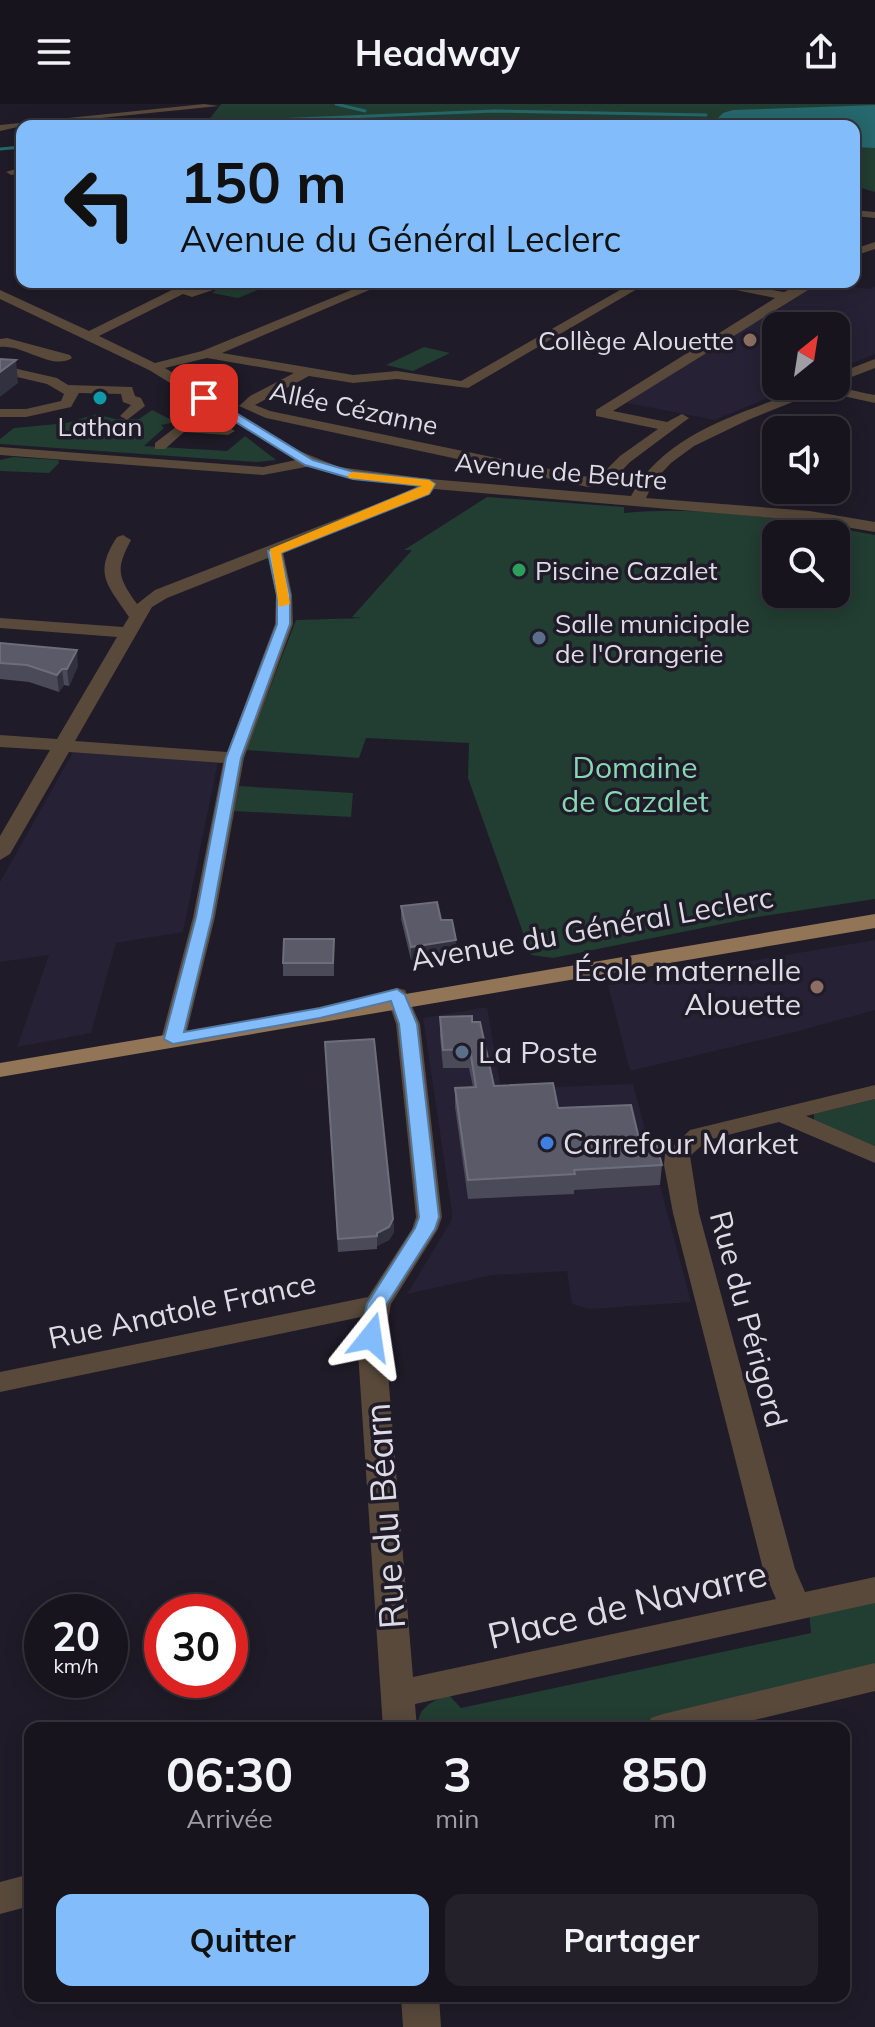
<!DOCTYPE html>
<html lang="fr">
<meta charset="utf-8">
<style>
:root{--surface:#17141e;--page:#24212b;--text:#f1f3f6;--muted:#9e9ea4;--line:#36333c;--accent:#82bcfa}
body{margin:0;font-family:Mulish,sans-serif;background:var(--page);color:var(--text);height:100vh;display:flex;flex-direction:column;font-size:30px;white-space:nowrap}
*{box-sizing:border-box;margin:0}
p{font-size:26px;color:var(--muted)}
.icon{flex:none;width:44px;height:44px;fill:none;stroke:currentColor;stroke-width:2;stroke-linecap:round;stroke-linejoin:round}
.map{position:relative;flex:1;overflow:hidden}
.sheet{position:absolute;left:24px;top:1618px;width:826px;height:280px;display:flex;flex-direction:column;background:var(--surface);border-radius:16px;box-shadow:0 4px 20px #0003,0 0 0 2px var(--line)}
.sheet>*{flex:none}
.hud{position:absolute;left:16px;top:16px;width:844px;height:168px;border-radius:16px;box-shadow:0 4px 20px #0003,0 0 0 2px var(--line);background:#82bcfa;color:#111;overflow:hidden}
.needle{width:52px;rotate:30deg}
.fabs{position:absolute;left:762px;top:208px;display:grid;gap:16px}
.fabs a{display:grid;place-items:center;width:88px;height:88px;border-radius:16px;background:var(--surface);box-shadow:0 4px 20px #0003,0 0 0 2px var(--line);font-size:40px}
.speed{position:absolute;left:24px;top:1490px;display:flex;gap:16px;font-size:40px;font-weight:700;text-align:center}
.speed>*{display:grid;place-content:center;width:104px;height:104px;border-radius:50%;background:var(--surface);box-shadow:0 4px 20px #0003,0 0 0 2px var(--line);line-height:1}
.speed small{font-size:20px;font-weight:400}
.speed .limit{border:12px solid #d22;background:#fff;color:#111}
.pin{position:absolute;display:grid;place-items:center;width:68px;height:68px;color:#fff;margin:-34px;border-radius:16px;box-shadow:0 4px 12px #0006}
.me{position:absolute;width:88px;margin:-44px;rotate:15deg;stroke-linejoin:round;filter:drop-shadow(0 0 6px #0008)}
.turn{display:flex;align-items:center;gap:28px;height:168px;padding:0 32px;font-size:36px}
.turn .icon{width:104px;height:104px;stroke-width:2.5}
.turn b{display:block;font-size:56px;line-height:68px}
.eta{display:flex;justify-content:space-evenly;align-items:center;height:136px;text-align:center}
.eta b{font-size:48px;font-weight:700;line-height:56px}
.primary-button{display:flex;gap:16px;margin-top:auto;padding:16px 32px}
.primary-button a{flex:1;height:92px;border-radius:16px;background:var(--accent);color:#111;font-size:32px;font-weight:700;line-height:92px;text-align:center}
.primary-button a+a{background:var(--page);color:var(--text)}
header{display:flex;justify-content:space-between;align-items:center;height:104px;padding:0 32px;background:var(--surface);font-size:36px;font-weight:700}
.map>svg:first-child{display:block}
</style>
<header><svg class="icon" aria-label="menu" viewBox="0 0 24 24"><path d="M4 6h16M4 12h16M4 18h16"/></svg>Headway<svg class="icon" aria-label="share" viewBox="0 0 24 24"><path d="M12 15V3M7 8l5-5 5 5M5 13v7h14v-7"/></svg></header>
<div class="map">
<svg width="875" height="1923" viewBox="0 0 875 1923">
<rect width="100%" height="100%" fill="#1f1b28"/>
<!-- built -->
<path fill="#262134" d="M823,179l47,6 5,-3v68l-39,16v-44h-60v60h21l-82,34 -89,-17 157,-101z
M73,648l145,10 -35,170 -67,11 -25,90 -74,14 32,-92 -49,7v-80z
M875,836v70l-84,23 -161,38 -22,-86z
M487,903l14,82 132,-5 58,218 -102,7 -17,-5 -5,-33 -75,4 -85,19 44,-73 1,-8 -29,-195z"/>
<!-- green -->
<path fill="#223d31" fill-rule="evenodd" d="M221,0h654v88l-21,-6v-60h-650z
M191,178h87l-40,16 -26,-5 4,-3 -2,-3z
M424,243l26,6 -37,18 -27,-6z
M152,306l24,12 -15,3 3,3 -20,18 83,5 18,-15 31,24 -19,2 -257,-18v-5l14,-11 53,-5 29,-9 19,5h24z
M13,353l45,3 1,3 -10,10 -49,-2v-11z
M487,393l137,10v6c80,-8 172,7 251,22v364l-118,18 -204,41 -22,-3 -63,-177 1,-35 -103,-5 -7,20 -113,-8 50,-130 66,-2 -10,-1 60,-67h-8zM776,430h60v60h-60z
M239,682l114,7 -2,24 -117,-6z
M875,995v47l-61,-26v-6z
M875,1493v72l-248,59h-209c-1,-21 14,-26 30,-34l13,14 350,-75 -2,-21z"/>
<!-- water -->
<path fill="#26686d" d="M875,1v43l-21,-1v-21h-131l-5,-1 -2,-5 7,-7 10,-3z"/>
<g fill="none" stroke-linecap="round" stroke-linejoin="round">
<!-- stream -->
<path stroke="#26686d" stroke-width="3" d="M336,0l29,7
M224,18l270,-11 212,4
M170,22l20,-4
M0,45l22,-2"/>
<!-- minor -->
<path fill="#58493b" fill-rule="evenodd" d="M204,0l15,2 -197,20 -22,5v-6z
M22,63v6l-11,2 -5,-3z
M854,106l21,2v6l-21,-2z
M875,138v7l-21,7v-7z
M188,178l20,1 5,7 -21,7 -9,-3 -84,42 56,27 47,-12 169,-69h17l-166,71 131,22 44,-4 64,10 173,-99h15l-181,106 -71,-9 -44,4 -44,-7 -54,29 15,6 318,66 13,-2 19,-19 38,-27 -62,-13v-6l179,-112 -79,-16h28l60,10 21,-10h16l-208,129 54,11 15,-8 7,4 -59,44 -19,20 -23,5 -322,-69 -27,-12 11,-10 44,-23 -87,-15 -42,10 132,82 42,17 90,12 202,17c29,-54 87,-75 141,-95 13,-5 28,-14 41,-15 21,-1 42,5 62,9v8l-55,-12 -72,29 -54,26 -23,17 -17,18 -8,17 164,13 65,11v10l-65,-11 -376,-32 -4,5 -147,58 9,43 1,29 -49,134 -29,159 -30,122 -4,5h-16l-4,-5 32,-122 30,-154 -154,-11 -59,102 -10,6v-24l50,-86 -50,-3v-12l57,4 60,-102 -117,-9v-10l123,9 6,-10c-22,-33 -36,-43 -12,-80l6,-2 8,5c-16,30 -13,37 6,64l18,-14 265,-103 -84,-12 -25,-9 -48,9 -263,-20v-8l263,20 33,-7 -147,-90 -149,-71v-9l89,41zM268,454l8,37 -1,29 -48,128 -152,-11 77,-134 15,-9z
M7,234l63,17 2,3c-20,13 -49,-14 -72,-11v-8z
M875,255v9l-39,15v-9z
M0,261l57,13 11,7 64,2 3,9 6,2 4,8 -18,14 -7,-4 11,-11 -8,-3 -2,-8 -42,-1 -8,14 -45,10h-26v-8h26l35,-8 3,-7 -17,-10 -47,-11z
M181,319l47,4 7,4 -7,4 -44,-3 -19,17h-10v-6z
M397,884l8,2 15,34 22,193 -4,12 -47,75 -6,33 28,340 363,-78 -13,-30 -90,-356 -9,-48 1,-11 25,-24 185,-45v14l-69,17 69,30v17l-96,-41 -71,18 -18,16 9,57 96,356 10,23 70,-15v26l-460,101 2,24h-34l-26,-391 4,-20 -361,75v-20l368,-75 44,-68 4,-12 -20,-193 -10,-29 3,-5z
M875,1559v28l-154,37h-75l5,-10 12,-4z
M30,1770v32l-30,8v-32z
M401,1892h38l2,31h-38z"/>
<!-- major -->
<path fill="#927457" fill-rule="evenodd" d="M875,810v14l-875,149v-14z"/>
</g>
<!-- wall -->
<path fill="#4a4a58" d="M0,539l78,23 -9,20 -5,-1 -5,7 -30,-10 -29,-3z
M401,802l40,14 15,33 -45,7 -10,-41z
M334,848v24h-51v-13z
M440,913l32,5 22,64 64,22 81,31 23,26 -2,20 -86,5v4l-106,5 -13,-92v-19l18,-1 -4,-19h-26l-3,-32z
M325,938l68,177 1,13 -5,8 -12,6v3l-39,3z"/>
<!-- shaded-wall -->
<path fill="#32313f" d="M16,256l2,23 -18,14v-25z
M77,546l1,16 -9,20 -2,-17z
M62,565l2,16 -5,7 -2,-17z
M456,836v13l-45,7v-13z
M393,1115l1,13 -5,8 -12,6v-13z"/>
<!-- building -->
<path fill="#5a5a68" stroke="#6e6e7b" stroke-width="2" d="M0,255l16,1 -16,12z
M0,539l77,7 -10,19h-5l-5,6 -30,-10 -27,-2z
M437,798l4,18h11l4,20 -45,7 -10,-41z
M284,835h50l-1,24h-50z
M472,912v6h8l14,64 59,-3 5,25 73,-3 8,34h16l7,26 -88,5 1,4 -107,6 -13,-92 21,-1 -6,-38 -27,1 -3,-33z
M374,935l19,180 -4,8 -12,6v3l-39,3 -13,-197z"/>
<!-- route -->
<path fill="#82bcfa" stroke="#547aa2" stroke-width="2" d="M200,292h8l105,64 41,12 75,8 6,4 -6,10 -148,59 9,42v29l-49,134 -29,159 -28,115 136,-24 77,-19 8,6 12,29 22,193 -4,12 -48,75 -9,38h-15l-3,-5 7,-33 48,-76 4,-11 -20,-193 -8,-23 -71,17 -147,26 -9,-5 32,-122 30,-159 51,-134v-29l-9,-44 154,-65 -69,-7 -48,-14 -105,-65z"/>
<!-- slow -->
<path fill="#f59e0b" d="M353,368l76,8 6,4 -6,10 -148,59 9,51 -11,3 -9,-58 152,-63 -73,-8 -2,-3z"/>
<!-- markers -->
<g fill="#8d6e63" stroke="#1f1b28" stroke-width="3">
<circle cx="750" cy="236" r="8"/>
<circle cx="817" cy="883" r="8"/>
</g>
<circle fill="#0f9aa8" stroke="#1f1b28" stroke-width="3" cx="100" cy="294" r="8"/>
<circle fill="#2e9e5b" stroke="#1f1b28" stroke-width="3" cx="519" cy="466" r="8"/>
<g fill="#5c6f8a" stroke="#1f1b28" stroke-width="3">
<circle cx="539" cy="534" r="8"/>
<circle cx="462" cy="948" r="8"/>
</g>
<circle fill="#3f7fe0" stroke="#1f1b28" stroke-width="3" cx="547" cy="1039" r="8"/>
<g text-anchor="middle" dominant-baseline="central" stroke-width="7" stroke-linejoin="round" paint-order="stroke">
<!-- far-poi labels -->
<g font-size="26" fill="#dddbe4" stroke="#1f1b28" text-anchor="start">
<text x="734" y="236" text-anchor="end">Collège Alouette</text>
<text x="100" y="322" text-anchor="middle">Lathan</text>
<text x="535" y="466">Piscine Cazalet</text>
<text x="555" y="519">Salle municipale<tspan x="555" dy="30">de l'Orangerie</tspan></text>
</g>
<!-- far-street labels -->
<g font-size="26" fill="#dddbe4" stroke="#1f1b28">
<text transform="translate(354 304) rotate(12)">Allée Cézanne</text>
<text transform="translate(561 367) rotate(5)">Avenue de Beutre</text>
</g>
<!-- park labels -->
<g font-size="30" fill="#86d7b2" stroke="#1f1b28">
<text x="635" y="663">Domaine<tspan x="635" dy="34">de Cazalet</tspan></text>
</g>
<!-- street labels -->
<g font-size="30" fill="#dddbe4" stroke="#1f1b28">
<text transform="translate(592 824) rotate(-10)">Avenue du Général Leclerc</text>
<text transform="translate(182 1206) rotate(-12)">Rue Anatole France</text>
<text transform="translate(749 1215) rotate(75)">Rue du Périgord</text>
</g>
<!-- poi labels -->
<g font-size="30" fill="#dddbe4" stroke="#1f1b28" text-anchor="start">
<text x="801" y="866" text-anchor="end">École maternelle<tspan x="801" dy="34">Alouette</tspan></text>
<text x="478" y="948">La Poste</text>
<text x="563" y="1039">Carrefour Market</text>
</g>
<!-- near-street labels -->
<g font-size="36" fill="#dddbe4" stroke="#1f1b28">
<text transform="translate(384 1412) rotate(-94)">Rue du Béarn</text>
<text transform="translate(627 1500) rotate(-13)">Place de Navarre</text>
</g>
</g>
</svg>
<div class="fabs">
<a><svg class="needle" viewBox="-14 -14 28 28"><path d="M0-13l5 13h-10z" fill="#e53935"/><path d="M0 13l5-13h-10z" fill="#9e9ea4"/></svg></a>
<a><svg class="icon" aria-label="sound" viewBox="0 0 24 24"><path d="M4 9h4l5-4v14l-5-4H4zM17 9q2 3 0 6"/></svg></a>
<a><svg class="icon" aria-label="search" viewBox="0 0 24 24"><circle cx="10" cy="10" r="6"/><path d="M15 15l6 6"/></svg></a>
</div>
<div class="speed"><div>20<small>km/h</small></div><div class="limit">30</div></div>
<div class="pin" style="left:204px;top:294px;background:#d93025"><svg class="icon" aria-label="arrive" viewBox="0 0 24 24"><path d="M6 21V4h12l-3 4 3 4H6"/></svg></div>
<svg class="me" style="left:371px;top:1233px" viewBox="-20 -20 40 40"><path d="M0-17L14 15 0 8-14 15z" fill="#82bcfa" stroke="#fff" stroke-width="4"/></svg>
<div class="hud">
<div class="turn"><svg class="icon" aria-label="left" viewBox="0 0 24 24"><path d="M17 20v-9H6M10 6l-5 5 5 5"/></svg><div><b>150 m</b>Avenue du Général Leclerc</div></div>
</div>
<section class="sheet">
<div class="eta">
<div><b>06:30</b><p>Arrivée</p></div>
<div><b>3</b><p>min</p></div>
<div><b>850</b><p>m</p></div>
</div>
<div class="primary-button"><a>Quitter</a><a>Partager</a></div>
</section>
</div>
